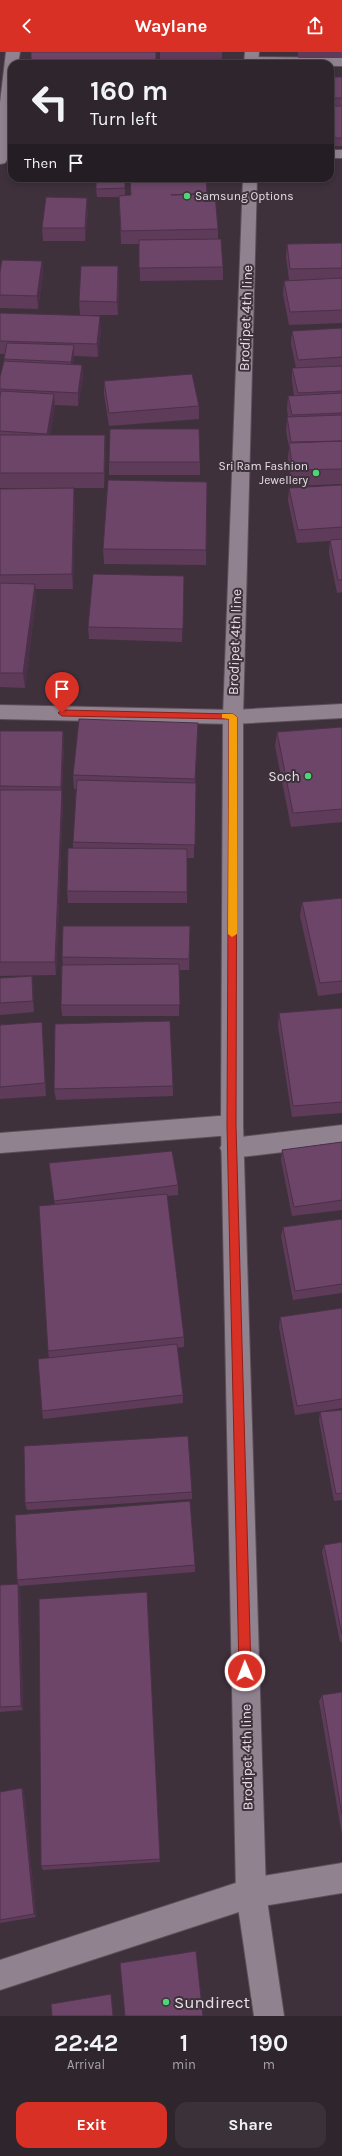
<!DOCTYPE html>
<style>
:root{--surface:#2e252d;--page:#3a3139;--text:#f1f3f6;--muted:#a7a5aa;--line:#494249;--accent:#d93025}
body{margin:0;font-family:Karla,sans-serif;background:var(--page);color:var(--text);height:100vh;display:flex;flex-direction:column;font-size:15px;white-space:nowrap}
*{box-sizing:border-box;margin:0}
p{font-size:13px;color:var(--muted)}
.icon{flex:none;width:22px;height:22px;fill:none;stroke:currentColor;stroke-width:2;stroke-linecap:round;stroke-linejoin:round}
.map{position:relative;height:1964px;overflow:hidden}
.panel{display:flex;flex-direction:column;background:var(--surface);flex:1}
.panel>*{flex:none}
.top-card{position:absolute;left:8px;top:8px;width:326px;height:122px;border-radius:12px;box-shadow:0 2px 6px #0003,0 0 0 1px var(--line);background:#2e252d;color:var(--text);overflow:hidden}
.pin{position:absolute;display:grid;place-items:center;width:34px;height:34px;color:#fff;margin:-41px -17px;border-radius:50% 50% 50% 0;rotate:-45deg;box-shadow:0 0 4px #0007}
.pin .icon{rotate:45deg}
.me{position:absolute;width:44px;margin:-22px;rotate:359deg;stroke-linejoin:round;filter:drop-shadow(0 0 3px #0008)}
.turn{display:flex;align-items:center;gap:14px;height:84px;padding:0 16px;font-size:18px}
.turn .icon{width:52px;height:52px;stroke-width:2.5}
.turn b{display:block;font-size:28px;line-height:34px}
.then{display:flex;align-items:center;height:38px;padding:0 16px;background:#0003;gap:8px;font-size:15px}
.eta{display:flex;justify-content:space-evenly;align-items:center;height:68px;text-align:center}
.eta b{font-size:24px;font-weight:700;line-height:28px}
.button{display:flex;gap:8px;margin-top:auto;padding:8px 16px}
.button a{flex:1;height:46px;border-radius:12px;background:var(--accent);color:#fff;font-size:16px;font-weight:700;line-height:46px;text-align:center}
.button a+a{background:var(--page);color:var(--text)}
header{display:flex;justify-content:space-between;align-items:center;height:52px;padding:0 16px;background:var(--accent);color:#fff;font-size:18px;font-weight:700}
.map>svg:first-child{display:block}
</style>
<header><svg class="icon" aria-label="back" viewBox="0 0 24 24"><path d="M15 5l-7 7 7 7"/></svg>Waylane<svg class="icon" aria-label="share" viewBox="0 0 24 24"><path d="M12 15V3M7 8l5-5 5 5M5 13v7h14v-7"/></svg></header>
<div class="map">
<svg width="342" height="1964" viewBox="0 0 342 1964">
<rect width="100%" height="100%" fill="#3e313c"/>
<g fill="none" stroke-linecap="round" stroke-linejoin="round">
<defs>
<path id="street" d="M6,0h14l-2,12h-6v54l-5,42 -2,3 -5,1v-61z
M251,5l91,1v8h-12v-2h-84l-2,-3 2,-3z
M330,98h12v8h-12z
M342,652v14l-109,6 -233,-5v-14l233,5z
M232,1063l8,3 3,7 -3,7 -8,3 -232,18v-20z
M342,1073v20l-110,13 -8,-3 -4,-7 4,-7 8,-3z
M342,1811v30l-91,15 -251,82v-30l251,-82z"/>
<path id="secondary" d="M245,0h14l-1,12h-14z
M243,126h14l-14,539v408l23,768 18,123h-30l-18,-123 -15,-768 2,-408z"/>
</defs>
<!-- street casing -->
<use href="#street" stroke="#5b5059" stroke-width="2"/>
<!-- secondary casing -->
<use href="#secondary" stroke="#5b5059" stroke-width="2"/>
<!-- street -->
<use href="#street" fill="#91828f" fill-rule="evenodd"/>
<!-- secondary -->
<use href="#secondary" fill="#91828f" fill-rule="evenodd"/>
</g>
<!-- wall -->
<path fill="#5e3b59" d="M160,0h62v10l-62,1z
M298,0h44v6h-44z
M330,25h12v69h-8l-1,-10 -1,11h-2z
M125,126v18l6,-1 -1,-17h76l1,16 11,35v10l5,28v13l-83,1 -1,-37h-18l-2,-47h-22l-1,-8z
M88,159l-3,30h-42l-1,-13z
M342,191v80l-53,2 -6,-31 1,-13 5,-1 -3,-23 1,-13z
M42,209l1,13 -5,35 -38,-1v-36z
M119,227l-1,36h-38l-1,-14z
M0,263l101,14 -3,28 -24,-1 -1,8 9,1 1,13 -5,28 -23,-1 -5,30 56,15 -2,38h-104v-111l4,-16 1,-7h-5z
M342,276v156l-50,2 -4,-28 1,-10 -3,-17 1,-14h1l-1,-8 1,-13h6l-2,-15v-13h4l-5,-24 1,-13z
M104,329l95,25v13l-90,7 -5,-32z
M109,410h91v13h-91z
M207,430l-1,83 -102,-1 -1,-15z
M342,433v107l-5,1 -8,-40 1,-12 -33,2 -9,-42 1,-13z
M0,437l75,14 -2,86h-38l1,9 -11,90 -25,-1z
M184,524l-2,66 -93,-3 -1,-12z
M198,671l-3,60 -1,75h-7v45h-119l-1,-12 6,-43v-6l3,-53h-2l-1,-14z
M342,675v95l-51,5 -16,-81 2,-14z
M0,679h63l1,14 -2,48 1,11 -7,171 -56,1z
M342,846v95l-24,3 -18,-80 2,-14z
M190,874l-1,44h-10v46h-117l-1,-11 2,-40 -1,-8z
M0,926l34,9v25l-34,3z
M342,956v105l-50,4 -14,-91 1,-13z
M42,970l1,13 3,61 -46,3v-74z
M173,1034v10l-117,4 -2,-11z
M342,1090v68l-50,6 -11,-56 1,-10z
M49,1111l129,22v10l-11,1 17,141v10l-7,1 6,47v8l-140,16 -1,-8 7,-53 -1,-7 7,-146z
M342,1167v74l-49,7 -12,-64 2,-9z
M342,1256v100l-47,7 -16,-88 1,-10z
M342,1358v90l-8,1 -15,-81 1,-8z
M192,1440v7l-165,11 -2,-7z
M342,1490v100h-2l-18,-90 2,-7z
M195,1513v7l-176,14 1,4 3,120 -23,2v-127l18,-1 -1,-4z
M147,1540l13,270 -117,8 -2,-4z
M342,1640v143l-23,-134 3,-6z
M22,1736l2,4 12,125 -36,6v-131z"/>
<!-- shaded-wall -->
<path fill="#4c3049" d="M87,146l1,13 -3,30v-13z
M42,209l1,13 -5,35 -1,-13z
M118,214l1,13 -1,36 -1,-13z
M100,264l1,13 -3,28 -1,-13z
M74,293v14l-2,16 -1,-13z
M82,313l1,13 -5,28v-13z
M54,342l1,13 -7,40 -1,-13z
M105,383l1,15 -2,38v-15z
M74,436l1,15 -2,86 -1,-15z
M35,532l1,14 -11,90 -2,-15z
M198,671v15l-3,55v-14z
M63,679l1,14 -2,48 1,11 -7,171 -1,-13 6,-165v-10z
M32,924l2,11v25l-1,-11z
M42,970l1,13 3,61 -1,-13z
M18,1532l2,6 3,120 -2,-4z
M22,1736l2,4 12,125 -2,-3z
M111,1942l1,2 2,20h-1z"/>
<!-- building -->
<path fill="#6d4568" stroke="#4c3049" d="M31,0h125v12h-125z
M330,25h12v21h-12z
M331,54h11v32h-7z
M330,59l3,23h-3z
M96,126h29v10l-29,1z
M130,126h76l1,15 -36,2 44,-1 3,35 -97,2 -2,-35 12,-1z
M46,145l41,1 -2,30h-43z
M221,187l2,28 -84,1v-28z
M342,191v25l-52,1 -3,-25z
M2,208l40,1 -5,35 -37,-1v-23z
M81,214h37l-1,36 -38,-1z
M342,226v32l-52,2 -6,-31z
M0,261l100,3 -3,28 -97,-3z
M342,276v29l-44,3 -6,-29z
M7,291l67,2 -3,17 -67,-3z
M4,309l78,4 -4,28 -78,-4v-12z
M342,314v25l-44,2 -6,-25z
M192,322l7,32 -90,7 -5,-32z
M1,339l53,3 -7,40 -47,-3v-34z
M342,341v20l-50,2 -4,-19z
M342,363v26l-51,1 -4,-25z
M110,377h89l1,33h-91z
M0,383h105l-1,38h-104z
M342,389v28l-49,1 -4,-27z
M108,428l99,2 -1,68 -103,-1z
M342,433v42l-44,3 -9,-42z
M74,436l-2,86 -72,1v-86z
M342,487v41h-4l-8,-40z
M93,522l91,2 -1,53 -95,-2z
M0,531l35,1 -12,89h-23z
M79,667l119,4 -3,56 -122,-4z
M342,675v82l-49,4 -16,-81z
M0,679h63l-2,56 -61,-1z
M77,728l119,3 -1,62 -122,-3z
M0,738h62l-7,172h-55z
M68,796l119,1v43l-120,-1z
M342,846v83l-22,2 -18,-81z
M63,874h127l-1,33 -127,-2z
M179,912l1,41h-119l1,-40z
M32,924l1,25 -33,2v-25z
M342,956v94l-49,4 -14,-93z
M170,969l3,65 -119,3 1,-65z
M42,970l3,61 -45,4v-62z
M342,1090v58l-48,7 -12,-57z
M172,1099l6,34 -124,16 -5,-38z
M167,1142l17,143 -136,14 -9,-145z
M342,1167v65l-47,7 -12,-64z
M342,1256v91l-45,7 -17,-89z
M177,1292l6,51 -141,16 -4,-52z
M342,1358v83l-6,1 -16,-82z
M188,1384l4,56 -167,11 -1,-57z
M190,1449l5,64 -178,15 -2,-65z
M342,1490v93l-18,-90z
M18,1532l3,122 -21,1v-122z
M147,1540l13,267 -119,7 -2,-267z
M342,1640v123l-20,-120z
M22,1736l12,126 -34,6v-128z
M196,1899l7,65h-78l-5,-53z
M111,1942l2,22h-61l-1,-12z"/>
<!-- route -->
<path fill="#d93025" stroke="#8d1f18" d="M62,658l171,4 4,3 -1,408 15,546 -2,4 -4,1 -4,-1 -2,-4 -12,-546 2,-406 -167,-3 -4,-3z"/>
<!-- slow -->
<path fill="#f59e0b" d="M222,662h11l4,3v217l-5,3 -4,-3 1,-215 -7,-1z"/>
<!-- markers -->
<g fill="#4dd676" stroke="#3e313c" stroke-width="1.5">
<circle cx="187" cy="144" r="4"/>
<circle cx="316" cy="421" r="4"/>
<circle cx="308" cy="724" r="4"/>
<circle cx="166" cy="1950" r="4"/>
</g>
<g text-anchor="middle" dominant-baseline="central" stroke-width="4" stroke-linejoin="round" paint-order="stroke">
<!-- far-poi labels -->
<g font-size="12" fill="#e7dfe5" stroke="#3e313c" text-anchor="start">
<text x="195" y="144">Samsung Options</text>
<text x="308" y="414" text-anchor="end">Sri Ram Fashion<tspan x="308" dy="14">Jewellery</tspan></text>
</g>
<!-- street labels -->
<g font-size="14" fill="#e7dfe5" stroke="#3e313c">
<text transform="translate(246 266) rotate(-88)">Brodipet 4th line</text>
<text transform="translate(235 590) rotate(-88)">Brodipet 4th line</text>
<text transform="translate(247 1705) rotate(-91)">Brodipet 4th line</text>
</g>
<!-- poi labels -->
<g font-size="14" fill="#e7dfe5" stroke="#3e313c" text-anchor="end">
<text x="300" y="724">Soch</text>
</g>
<!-- near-poi labels -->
<g font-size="17" fill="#e7dfe5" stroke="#3e313c" text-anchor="start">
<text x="174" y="1950">Sundirect</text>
</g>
</g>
</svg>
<div class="pin" style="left:62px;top:661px;background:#d93025"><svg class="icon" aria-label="arrive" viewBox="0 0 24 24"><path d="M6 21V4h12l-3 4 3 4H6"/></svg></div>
<svg class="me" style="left:245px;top:1619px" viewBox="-20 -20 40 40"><circle r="17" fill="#d93025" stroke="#fff" stroke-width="3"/><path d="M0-11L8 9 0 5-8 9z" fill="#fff"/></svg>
<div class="top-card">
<div class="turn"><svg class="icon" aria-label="left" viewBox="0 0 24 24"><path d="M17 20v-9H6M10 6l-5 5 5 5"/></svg><div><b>160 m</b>Turn left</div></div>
<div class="then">Then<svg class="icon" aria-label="arrive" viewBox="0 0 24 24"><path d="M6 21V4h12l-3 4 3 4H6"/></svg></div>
</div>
</div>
<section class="panel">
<div class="eta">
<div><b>22:42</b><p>Arrival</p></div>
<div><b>1</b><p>min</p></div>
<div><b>190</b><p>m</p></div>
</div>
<div class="button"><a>Exit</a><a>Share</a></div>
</section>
